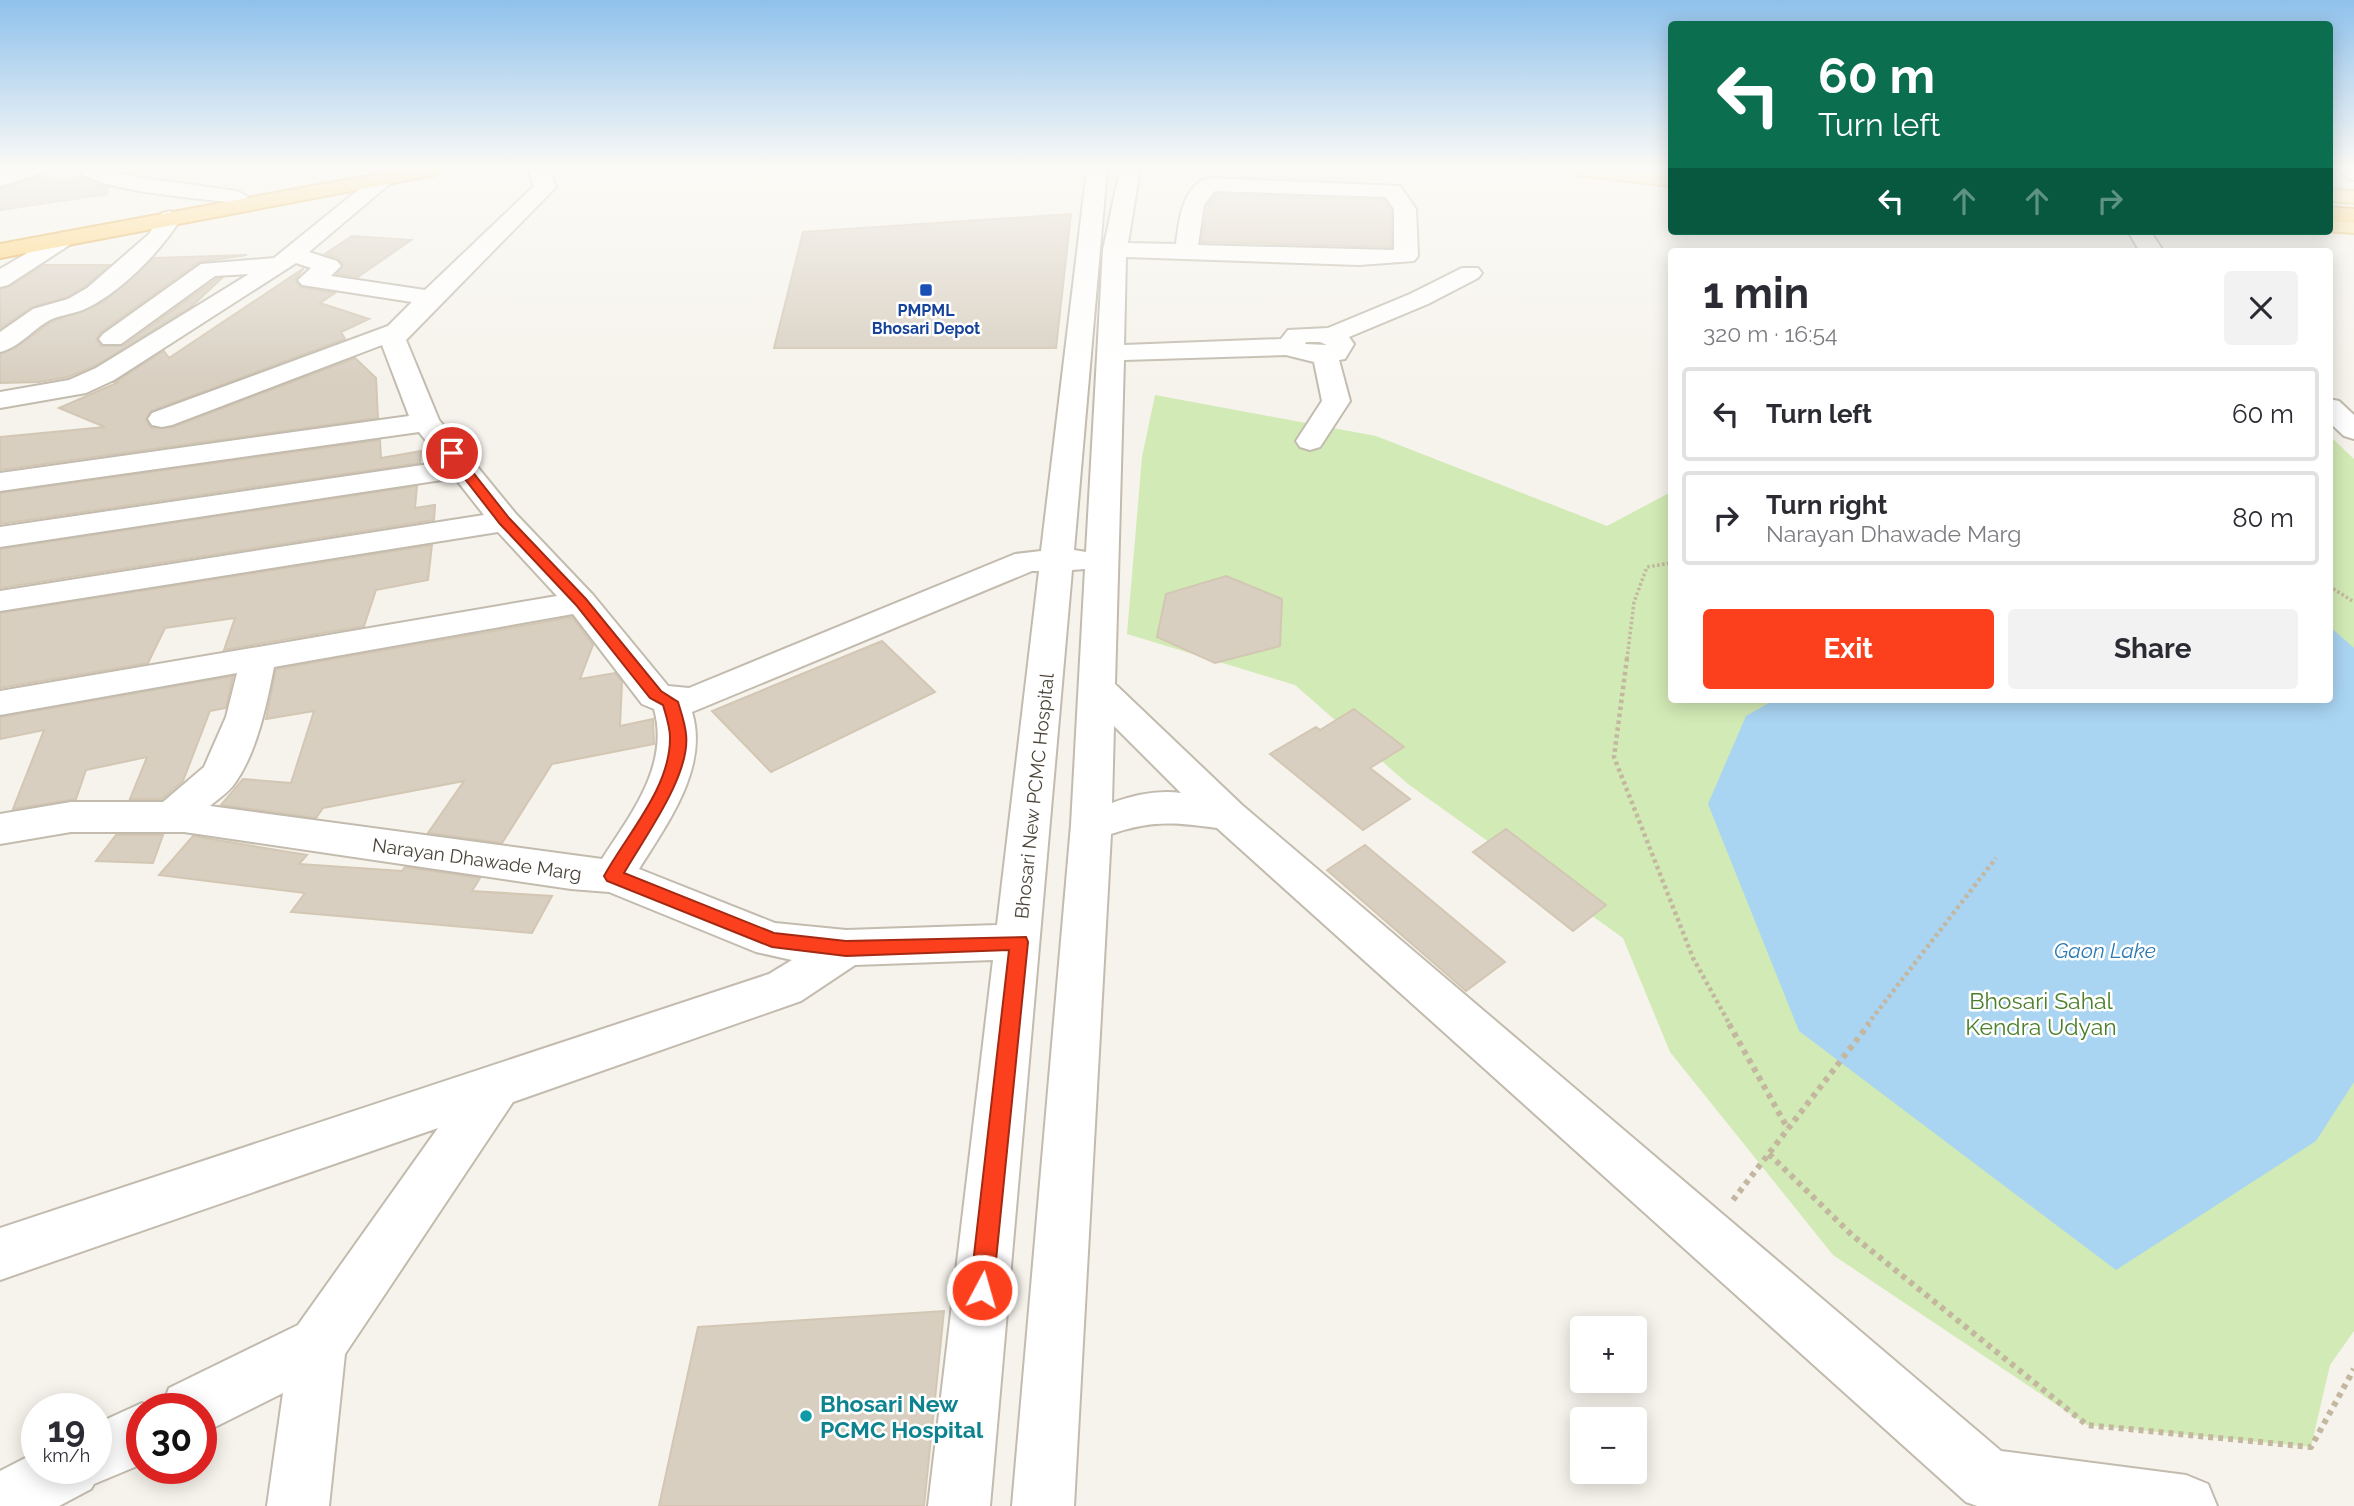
<!DOCTYPE html>
<meta charset="utf-8">
<style>
:root{--surface:#fff;--page:#f2f2f3;--text:#2b2b33;--muted:#7c7c81;--line:#e1e1e2;--accent:#fc3f1d}
body{margin:0;font-family:Raleway,sans-serif;background:var(--page);color:var(--text);height:100vh;display:flex;flex-direction:column;font-size:26px;white-space:nowrap}
*{box-sizing:border-box;margin:0}
p{font-size:23px;color:var(--muted)}
.icon{flex:none;width:38px;height:38px;fill:none;stroke:currentColor;stroke-width:2;stroke-linecap:round;stroke-linejoin:round}
.map{position:relative;flex:1;overflow:hidden}
.sheet{position:absolute;left:1668px;top:248px;width:665px;height:455px;display:flex;flex-direction:column;background:var(--surface);border-radius:7px;box-shadow:0 4px 18px #0003}
.sheet>*{flex:none}
.top-card{position:absolute;left:1668px;top:21px;width:665px;height:214px;border-radius:7px;box-shadow:0 4px 18px #0003;background:#0b6e4f;color:#fff;overflow:hidden}
.buttons{position:absolute;left:1570px;top:1316px;display:grid;gap:14px}
.buttons a{display:grid;place-items:center;width:77px;height:77px;border-radius:7px;background:var(--surface);box-shadow:0 4px 18px #0003;font-size:35px}
.speed{position:absolute;left:21px;top:1393px;display:flex;gap:14px;font-size:35px;font-weight:700;text-align:center}
.speed>*{display:grid;place-content:center;width:91px;height:91px;border-radius:50%;background:var(--surface);box-shadow:0 4px 18px #0003;line-height:1}
.speed small{font-size:18px;font-weight:400}
.speed .limit{border:10px solid #d22;background:#fff;color:#111}
.pin{position:absolute;display:grid;place-items:center;width:60px;height:60px;color:#fff;margin:-30px;border:4px solid #fff;border-radius:50%;box-shadow:0 2px 7px #0007}
.me{position:absolute;width:77px;margin:-38px;rotate:6deg;stroke-linejoin:round;filter:drop-shadow(0 0 5px #0008)}
.turn{display:flex;align-items:center;gap:24px;height:147px;padding:0 35px;font-size:32px}
.turn .icon{width:91px;height:91px;stroke-width:2.5}
.turn b{display:block;font-size:49px;line-height:60px}
.lanes{display:flex;align-items:center;height:66px;padding:0 35px;background:#0003;justify-content:center;gap:35px;direction:ltr}
.lanes .off{opacity:.35}
.round{display:grid;place-items:center;flex:none;width:74px;height:74px;border-radius:7px;background:var(--page)}
.headline{display:flex;align-items:center;justify-content:space-between;height:119px;padding:0 35px}
h1{font-size:42px;font-weight:700;line-height:52px}
.action{display:flex;gap:14px;margin-top:auto;padding:14px 35px}
.action a{flex:1;height:80px;border-radius:7px;background:var(--accent);color:#fff;font-size:28px;font-weight:700;line-height:80px;text-align:center}
.action a+a{background:var(--page);color:var(--text)}
ul{padding:0;list-style:none}
li{display:flex;align-items:center;gap:21px;height:94px;margin:0 14px 10px;padding:0 21px;border:4px solid var(--line);border-radius:7px}
li div{flex:1}
li b{display:block;font-size:26px}
li em{font-style:normal}
.map>svg:first-child{display:block}
</style>
<div class="map">
<svg width="2354" height="1506" viewBox="0 0 2354 1506">
<rect width="100%" height="100%" fill="#f6f3ec"/>
<!-- green -->
<path fill="#d2eab5" d="M1155,395l221,41 231,90 64,-34v208h658v-265l25,24v872l-24,34 -19,82 -224,-22 -254,-170 -163,-203 -47,-114 -215,-154 -113,-99 -168,-51 15,-177z"/>
<!-- parking -->
<path fill="#e5e3e0" d="M1236,169h99l43,19 -141,-8 -6,-7z"/>
<!-- water -->
<path fill="#a9d4f2" d="M2329,626l25,22v434l-38,59 -200,129 -317,-239 -91,-227 38,-88 28,-16h555z"/>
<!-- building -->
<path fill="#d8cfc1" stroke="#d3c7b4" stroke-width="2" d="M43,175l20,7 17,-7 28,12 -1,7 -107,16v-22z
M1216,194l169,6 6,10v37l-190,-5 7,-37z
M1071,214l-15,134h-282l29,-116z
M352,236l59,4 -53,37 -21,-3 6,-10 -5,-6 -13,-4z
M247,255l-48,7 -98,70 -5,7 5,7h22l93,-67 6,-1 -31,29 -96,59 -27,11 -29,5 -39,1v-29l15,-6 36,-26 51,-19 52,-45z
M43,265h67l-25,21 -18,11 -35,10 -32,22v-40l9,-2z
M304,268l-9,12 5,7 35,6 -15,10 49,16 -28,13 4,7 -194,72 -5,9 5,8 22,-1 182,-69 21,20 2,40 -378,52v-33l105,-10 -46,-19 60,-26h-4l49,-31 5,7z
M380,440l1,18 40,-7 -1,12 -420,61v-31z
M417,486l-2,22 20,-3 -1,15 -434,68v-39z
M432,545l-4,35 -52,10 -12,36 -140,24 11,-32 -70,10 -17,35 -148,25v-75z
M1226,576l56,23 -2,47 -65,17 -58,-26 9,-43z
M572,617l21,28 -13,34 35,-6 7,9 -2,44 33,-7 1,25 -102,20 -50,79 -74,-10 36,-52 -141,27 -7,10 -95,-13 22,-26 48,4 23,-72 -48,8 10,-50z
M882,641l53,51 -164,80 -59,-61z
M233,676l-7,32 -16,3 -27,70 -21,18h-32l17,-42 -61,13 -10,29 -63,10 31,-79 -44,9v-22z
M1354,709l50,38 -34,21 40,31 -47,31 -93,-76 46,-27 4,3z
M1506,829l100,76 -33,26 -100,-79z
M116,835h47l-10,28 -57,-2z
M193,836l114,19 -8,9 103,7 3,-4 75,11 -8,13 80,5 -20,37 -241,-21 14,-19 -146,-18z
M1365,845l140,117 -39,29 -139,-121z
M944,1311l-20,195h-265l39,-179z"/>
<g fill="none" stroke-linecap="round" stroke-linejoin="round">
<defs>
<path id="minor" d="M15,169h30l-3,4 -42,13v-13z
M76,169h26l34,8 101,14 11,6 -11,6c-31,-4 -145,-12 -161,-34z
M528,169h21l7,18 -4,4 -146,149 33,80 77,94 77,81 75,91 21,2 326,-134 26,-3 46,-382h20l-33,381 12,2 17,-302 17,-81h20l-12,74 48,1c3,-23 6,-59 33,-66l191,8 16,23 2,47 -4,5 -55,4 -233,-8 -2,88 157,-6 7,-9 40,-2 82,-34 52,-26h16l4,5 -4,5 -50,26 -79,33 5,7 -9,15 -6,1 11,41 -30,46 -10,3 -10,-3 -4,-6 26,-40 -8,-39 -28,-7 -162,5 -9,324 127,121 759,646 185,24 22,9 9,22h-240l-11,-4 -749,-674c-42,-6 -66,-8 -106,6l-37,672h-62l59,-681 14,-256 -13,1 -82,936h-62l65,-546 -138,5 -54,36 -288,101 -168,252 -16,152h-62l16,-113 -82,41v-25h-40l8,-21 129,-63 140,-197 -438,152v-52l769,-254 23,-14 -36,-8 -147,-60 -38,-3 -387,-57h-113l-71,12v-30l71,-12h92l41,-35 22,-50 11,-44 -237,42v-24l557,-95 -59,-64 -498,79v-20l484,-76 -29,-37 -455,69v-20l443,-65 -24,-30 -419,59v-18l409,-57 -27,-71 -210,80 -10,2 -10,-2 -4,-6 4,-6 236,-87 24,-24 -110,-17 -4,-5 13,-12 -15,-5 -182,117 -28,13 -86,15v-16l69,-12 27,-12 153,-94 -34,2 -94,68h-18l-4,-5 4,-5 98,-70 73,-6 105,-85 7,-2 10,6 -3,4 -84,71 28,9 4,5 -10,10 94,14 109,-104zM1215,191l171,6 8,12v41l-196,-5 6,-40zM1306,342h14l7,3 -22,-1zM1032,571h7l-42,354 -151,5 -71,-7 -136,-54c28,-45 70,-101 53,-157zM573,614l69,90 12,5c16,56 -23,105 -52,150l-392,-53c8,-7 19,-14 25,-23 22,-31 32,-80 39,-116zM1114,726l67,67c-23,-3 -47,2 -69,10z
M1634,169h37v9l-27,-3z
M2338,169h16v11l-7,-2z
M170,211l11,7c-18,31 -60,74 -94,90 -11,6 -25,6 -37,12 -17,9 -30,27 -50,32v-20l33,-23 35,-10 19,-11 62,-54 13,-21z
M2128,231h22l14,21h-24z
M63,232l8,2 3,5 -3,5 -63,41 -8,2v-18z
M2329,399l10,2 15,14v24l-10,-3 -15,-14z
M142,1403l13,6h-13v55l-48,20 -3,5 -32,17h-59v-35l37,-19v16h59v-44z"/>
<path id="major" d="M1567,169h60l44,5v12l-94,-11z
M2329,189l25,2v12l-25,-2z
M2329,218l25,1v14l-28,-2h3z"/>
<path id="highway" d="M404,169h41l-10,6 -435,83v-14z
M2329,207l25,2v14l-25,-2z"/>
</defs>
<!-- minor casing -->
<use href="#minor" stroke="#c2bbae" stroke-width="4"/>
<!-- major casing -->
<use href="#major" stroke="#e6c16a" stroke-width="4"/>
<!-- highway casing -->
<use href="#highway" stroke="#e0a43c" stroke-width="4"/>
<!-- path-far2 -->
<path stroke="#c4b79f" stroke-width="3.5" stroke-dasharray="2.5 2.5" stroke-linecap="butt" d="M2329,586l25,16
M1627,659l7,-57 13,-35 24,-4"/>
<!-- path-far1 -->
<path stroke="#c4b79f" stroke-width="4.5" stroke-dasharray="3.5 3.5" stroke-linecap="butt" d="M1627,658l-13,99 79,201 37,67
M1867,1025l129,-167"/>
<!-- path -->
<path stroke="#c4b79f" stroke-width="6" stroke-dasharray="5 5" stroke-linecap="butt" d="M1729,1024l59,105
M1769,1154l83,81 235,190 224,22 43,-78
M1733,1200l136,-176"/>
<!-- minor -->
<use href="#minor" fill="#fff" fill-rule="evenodd"/>
<!-- major -->
<use href="#major" fill="#ffe39c" fill-rule="evenodd"/>
<!-- highway -->
<use href="#highway" fill="#ffcf6e" fill-rule="evenodd"/>
</g>
<!-- sky -->
<linearGradient id="sky" x2="0" y2="1"><stop stop-color="#8fc1ec"/><stop offset="0.44" stop-color="#fbfaf6"/><stop offset="1" stop-color="#fbfaf6" stop-opacity="0"/></linearGradient>
<rect width="2354" height="380" fill="url(#sky)"/>
<!-- route -->
<path fill="#fc3f1d" stroke="#a42913" stroke-width="2" d="M447,451h9l53,67 77,81 75,92 17,11c3,10 7,21 8,32 5,41 -42,104 -62,139l150,60 72,8 180,-4 2,5 -35,348 -3,8 -8,3 -8,-3 -4,-8 39,-340 -163,6 -74,-9 -165,-66 -3,-5c23,-42 67,-89 66,-139 0,-10 -4,-22 -7,-32l-13,-7 -74,-93 -76,-81 -53,-68z"/>
<!-- markers -->
<rect fill="#1a4fb4" stroke="#fff" stroke-width="2.5" x="919" y="283" width="14" height="14" rx="3.5"/>
<circle fill="#0f9aa8" stroke="#fff" stroke-width="2.5" cx="806" cy="1416" r="7"/>
<g text-anchor="middle" dominant-baseline="central" stroke-width="5" stroke-linejoin="round" paint-order="stroke">
<!-- far-transit labels -->
<g font-size="16" font-weight="bold" fill="#164399" stroke="#fff">
<text x="926" y="310">PMPML<tspan x="926" dy="18">Bhosari Depot</tspan></text>
</g>
<!-- street labels -->
<g font-size="19" fill="#4b4439" stroke="#fff">
<text transform="translate(1034 796) rotate(-84)">Bhosari New PCMC Hospital</text>
<text transform="translate(477 859) rotate(8)">Narayan Dhawade Marg</text>
</g>
<!-- water labels -->
<g font-size="21" font-style="italic" fill="#2e7ab2" stroke="#fff">
<text x="2105" y="950">Gaon Lake</text>
</g>
<!-- near-park labels -->
<g font-size="23" fill="#4a7f2a" stroke="#fff">
<text x="2041" y="1000">Bhosari Sahal<tspan x="2041" dy="26">Kendra Udyan</tspan></text>
</g>
<!-- near-culture labels -->
<g font-size="23" font-weight="bold" fill="#0d838f" stroke="#fff" text-anchor="start">
<text x="820" y="1403">Bhosari New<tspan x="820" dy="26">PCMC Hospital</tspan></text>
</g>
</g>
</svg>
<div class="buttons">
<a>+</a>
<a>−</a>
</div>
<div class="speed"><div>19<small>km/h</small></div><div class="limit">30</div></div>
<div class="pin" style="left:452px;top:453px;background:#d93025"><svg class="icon" aria-label="arrive" viewBox="0 0 24 24"><path d="M6 21V4h12l-3 4 3 4H6"/></svg></div>
<svg class="me" style="left:982px;top:1290px" viewBox="-20 -20 40 40"><circle r="17" fill="#fc3f1d" stroke="#fff" stroke-width="3"/><path d="M0-11L8 9 0 5-8 9z" fill="#fff"/></svg>
<div class="top-card">
<div class="turn"><svg class="icon" aria-label="left" viewBox="0 0 24 24"><path d="M17 20v-9H6M10 6l-5 5 5 5"/></svg><div><b>60 m</b>Turn left</div></div>
<div class="lanes"><svg class="icon" aria-label="left" viewBox="0 0 24 24"><path d="M17 20v-9H6M10 6l-5 5 5 5"/></svg><svg class="icon off" aria-label="ahead" viewBox="0 0 24 24"><path d="M12 20V5M6 11l6-6 6 6"/></svg><svg class="icon off" aria-label="ahead" viewBox="0 0 24 24"><path d="M12 20V5M6 11l6-6 6 6"/></svg><svg class="icon off" aria-label="right" viewBox="0 0 24 24"><path d="M7 20v-9h11M14 6l5 5-5 5"/></svg></div>
</div>
<section class="sheet">
<div class="headline"><div><h1>1 min</h1><p>320 m · 16:54</p></div><a class="round"><svg class="icon" aria-label="close" viewBox="0 0 24 24"><path d="M6 6l12 12M18 6L6 18"/></svg></a></div>
<ul>
<li><svg class="icon" aria-label="left" viewBox="0 0 24 24"><path d="M17 20v-9H6M10 6l-5 5 5 5"/></svg><div><b>Turn left</b></div><em>60 m</em></li>
<li><svg class="icon" aria-label="right" viewBox="0 0 24 24"><path d="M7 20v-9h11M14 6l5 5-5 5"/></svg><div><b>Turn right</b><p>Narayan Dhawade Marg</p></div><em>80 m</em></li>
</ul>
<div class="action"><a>Exit</a><a>Share</a></div>
</section>
</div>
